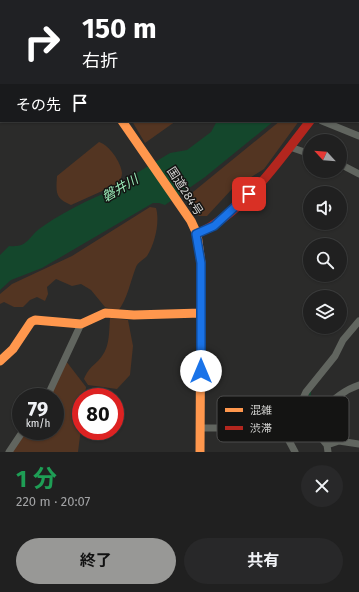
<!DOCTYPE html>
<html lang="ja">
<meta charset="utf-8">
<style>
:root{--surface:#202020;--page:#282829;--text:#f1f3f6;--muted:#a2a3a5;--line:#3d3e3e;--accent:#989896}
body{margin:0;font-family:"Fira Sans","Noto Sans JP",sans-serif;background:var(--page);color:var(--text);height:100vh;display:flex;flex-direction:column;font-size:15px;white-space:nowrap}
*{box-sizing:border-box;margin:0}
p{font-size:13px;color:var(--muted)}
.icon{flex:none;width:22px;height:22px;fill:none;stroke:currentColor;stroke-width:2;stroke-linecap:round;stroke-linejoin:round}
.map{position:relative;height:452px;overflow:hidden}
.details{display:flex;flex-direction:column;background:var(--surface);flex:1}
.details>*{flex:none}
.hud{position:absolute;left:0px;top:0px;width:359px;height:122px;box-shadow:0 1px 3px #0004,0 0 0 1px var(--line);background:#202124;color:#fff;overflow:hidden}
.needle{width:26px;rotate:296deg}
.fabs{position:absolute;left:303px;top:134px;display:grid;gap:8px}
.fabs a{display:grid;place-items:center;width:44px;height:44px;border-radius:50%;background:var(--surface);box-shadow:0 1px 3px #0004,0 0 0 1px var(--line);font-size:20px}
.speed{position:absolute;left:12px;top:388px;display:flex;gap:8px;font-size:20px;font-weight:700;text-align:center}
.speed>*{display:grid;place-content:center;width:52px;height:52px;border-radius:50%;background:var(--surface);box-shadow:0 1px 3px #0004,0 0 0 1px var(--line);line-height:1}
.speed small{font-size:10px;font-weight:400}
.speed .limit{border:6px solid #d22;background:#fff;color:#111}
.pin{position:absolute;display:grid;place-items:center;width:34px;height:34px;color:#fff;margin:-17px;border-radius:8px;box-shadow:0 2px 6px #0006}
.me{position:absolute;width:44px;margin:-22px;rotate:0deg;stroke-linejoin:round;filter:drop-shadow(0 0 3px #0008)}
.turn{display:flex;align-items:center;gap:14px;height:84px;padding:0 16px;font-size:18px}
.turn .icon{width:52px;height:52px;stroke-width:2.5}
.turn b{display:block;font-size:28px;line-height:34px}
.then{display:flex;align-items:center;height:38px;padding:0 16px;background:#0003;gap:8px;font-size:15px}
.round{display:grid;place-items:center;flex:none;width:42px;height:42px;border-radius:21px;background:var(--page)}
.overview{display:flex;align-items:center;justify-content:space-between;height:68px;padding:0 16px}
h1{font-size:24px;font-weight:700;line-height:30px;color:#1e9e55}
.action{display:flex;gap:8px;margin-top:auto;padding:8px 16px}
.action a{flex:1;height:46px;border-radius:24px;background:var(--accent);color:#111;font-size:16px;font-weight:700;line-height:46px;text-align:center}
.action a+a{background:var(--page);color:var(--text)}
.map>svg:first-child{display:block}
</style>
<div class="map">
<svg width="359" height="452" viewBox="0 0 359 452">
<rect width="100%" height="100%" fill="#2b2b2a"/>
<!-- green -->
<path fill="#533522" d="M132,121h44l-31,22z
M280,121h19l-35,48 -32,20 -25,27h-8l-9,-11 3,-13z
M99,142c10,3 22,20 23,31 0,3 -2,7 -2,10l-49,22c-16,-7 -15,-12 -14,-29z
M150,207l6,1c4,14 -1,35 -9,48 -4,4 -9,6 -11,11 -6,15 -8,31 -18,44l-13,-4 -14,-17 -10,-6 -9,2 -16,-7 -9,8 1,7 -3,7 -8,-4 -7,3 -7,7h-9l-10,-5 -4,2v-10l12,-10 60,-28z
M110,318l18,2 5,26 -3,29 -13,14 -29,-4 -4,-6c6,-14 11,-13 18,-23 8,-10 7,-26 8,-38z
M66,361l20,26 -1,10h-4v31l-3,24h-66l15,-21h28v-34h-5z"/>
<!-- water -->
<path fill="#14472c" d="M217,121h57l-69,56 -40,28 -6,-2h-6l-111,65 -31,12 -11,10v-35l9,-9c20,2 19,-10 33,-19 27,-19 58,-33 89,-44l4,-9 35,-21 17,-3 24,-18z"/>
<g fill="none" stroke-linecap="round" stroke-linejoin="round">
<!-- stream -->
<path stroke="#14472c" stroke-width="2" d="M309,418l1,-27"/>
<!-- street -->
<path stroke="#61655f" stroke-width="7" d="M61,1l1,-1
M0,18l1,1
M0,57l1,-1
M322,121l37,15
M290,147l20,7
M340,164l19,10
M47,397l34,-73
M309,423l18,22 1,7
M201,428h99c22,-13 34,-35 59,-43
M327,445l12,-4 20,3
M9,452l14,-21
M295,452l-8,-15 2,-8 17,-37 29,-36 8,-16 16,-19"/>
<!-- slow -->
<path stroke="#ff974d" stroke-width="9" d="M358,35l1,-2
M122,121l69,100 6,13 4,29 -1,189
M0,361l13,-12 18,-27 4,-2 46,4 24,-11 29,2 67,-2"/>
<!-- jam -->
<path stroke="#b3261e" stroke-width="9" d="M32,0l1,1
M197,234c49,-23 81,-72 113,-113"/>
</g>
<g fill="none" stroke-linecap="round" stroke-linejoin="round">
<defs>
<path id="route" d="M201,371v-108l-5,-29 18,-8 35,-32"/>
</defs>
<!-- route casing -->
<use href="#route" stroke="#114b97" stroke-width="10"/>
<!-- route -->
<use href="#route" stroke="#1a73e8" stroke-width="7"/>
</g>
<g text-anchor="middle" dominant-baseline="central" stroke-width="3" stroke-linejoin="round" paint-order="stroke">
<!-- street labels -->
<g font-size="12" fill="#d2d2d0" stroke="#141413">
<text transform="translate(185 191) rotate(57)">国道284号</text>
</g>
<!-- water labels -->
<g font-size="13" font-style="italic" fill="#9aebb8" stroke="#141413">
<text transform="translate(120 188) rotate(-31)">磐井川</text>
</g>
</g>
<!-- legend -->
<rect x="217" y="396" width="132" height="46" rx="6" fill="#141413" stroke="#4d4d4c" stroke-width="1"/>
<rect x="225" y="408" width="18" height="4" fill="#ff974d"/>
<rect x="225" y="426" width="18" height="4" fill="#b3261e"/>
<g font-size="11" fill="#d2d2d0">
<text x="250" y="414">混雑</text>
<text x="250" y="432">渋滞</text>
</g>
</svg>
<div class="fabs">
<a><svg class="needle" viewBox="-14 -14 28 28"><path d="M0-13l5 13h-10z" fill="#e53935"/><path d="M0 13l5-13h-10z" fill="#a2a3a5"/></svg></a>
<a><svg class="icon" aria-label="sound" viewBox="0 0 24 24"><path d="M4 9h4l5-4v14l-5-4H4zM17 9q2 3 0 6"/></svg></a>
<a><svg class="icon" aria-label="search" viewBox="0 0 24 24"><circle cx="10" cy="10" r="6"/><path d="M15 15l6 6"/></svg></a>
<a><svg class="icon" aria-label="layers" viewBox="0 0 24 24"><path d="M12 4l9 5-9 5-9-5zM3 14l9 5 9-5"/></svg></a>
</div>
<div class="speed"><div>79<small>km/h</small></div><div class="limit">80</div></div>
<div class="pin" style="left:249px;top:194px;background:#d93025"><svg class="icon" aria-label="arrive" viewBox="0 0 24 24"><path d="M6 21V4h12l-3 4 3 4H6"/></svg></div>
<svg class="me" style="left:201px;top:371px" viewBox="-20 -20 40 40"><circle r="19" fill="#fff"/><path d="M0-13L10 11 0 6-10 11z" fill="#1a73e8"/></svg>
<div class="hud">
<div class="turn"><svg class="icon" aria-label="right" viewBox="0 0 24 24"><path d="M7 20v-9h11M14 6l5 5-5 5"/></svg><div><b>150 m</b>右折</div></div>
<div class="then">その先<svg class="icon" aria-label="arrive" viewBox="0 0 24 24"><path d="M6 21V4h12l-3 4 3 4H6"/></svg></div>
</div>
</div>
<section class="details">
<div class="overview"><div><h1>1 分</h1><p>220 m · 20:07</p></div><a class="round"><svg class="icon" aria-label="close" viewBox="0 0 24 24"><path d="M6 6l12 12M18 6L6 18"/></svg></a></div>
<div class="action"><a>終了</a><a>共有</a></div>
</section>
